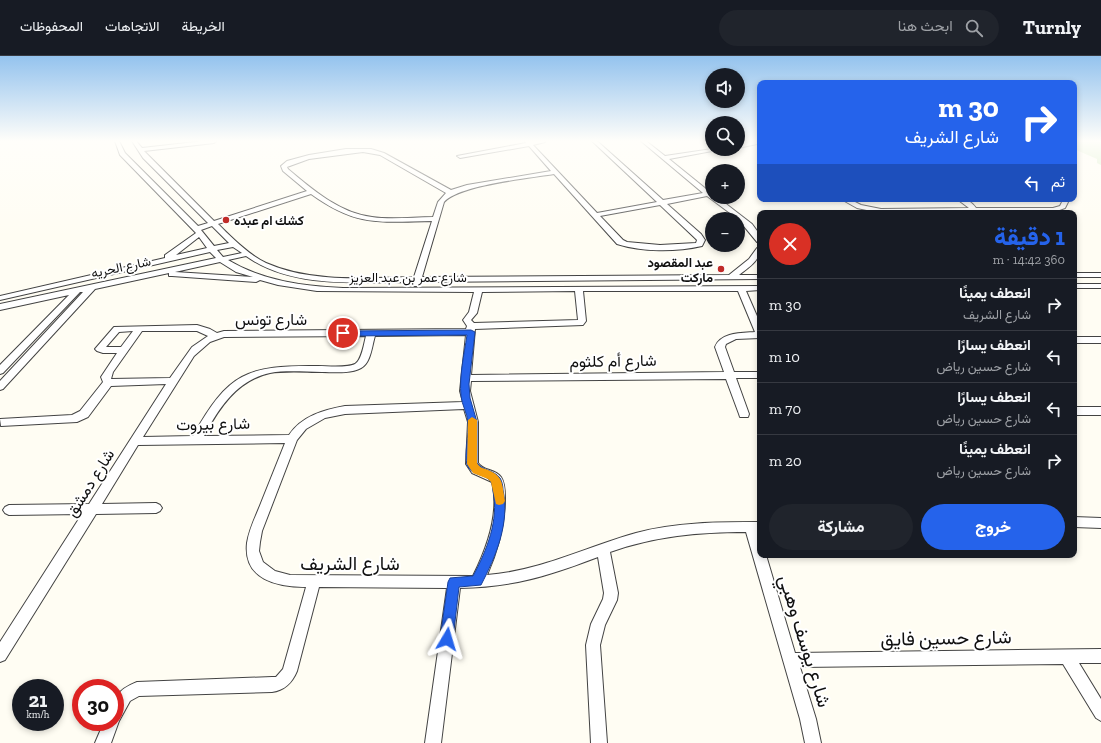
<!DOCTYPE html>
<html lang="ar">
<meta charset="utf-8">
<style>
:root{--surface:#171b24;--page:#20242c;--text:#f1f3f6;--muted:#9ea1a6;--line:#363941;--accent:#2563eb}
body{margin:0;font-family:"Zilla Slab",Vazirmatn,serif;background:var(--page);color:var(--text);direction:rtl;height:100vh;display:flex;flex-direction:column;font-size:15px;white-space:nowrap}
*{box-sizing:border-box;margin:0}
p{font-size:13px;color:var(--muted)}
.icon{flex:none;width:22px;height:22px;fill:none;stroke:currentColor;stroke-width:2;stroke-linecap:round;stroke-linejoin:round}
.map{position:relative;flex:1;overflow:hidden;direction:ltr}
.details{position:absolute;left:757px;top:154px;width:320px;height:348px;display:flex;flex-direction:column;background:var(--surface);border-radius:8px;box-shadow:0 2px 6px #0003;direction:rtl}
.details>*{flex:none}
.banner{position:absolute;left:757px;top:24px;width:320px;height:122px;border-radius:8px;box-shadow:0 2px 6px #0003;direction:rtl;background:#2563eb;color:#fff;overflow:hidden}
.buttons{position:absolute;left:705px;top:12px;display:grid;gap:8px}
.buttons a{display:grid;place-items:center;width:40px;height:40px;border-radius:50%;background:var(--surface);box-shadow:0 2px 6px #0003;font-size:20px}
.speed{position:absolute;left:12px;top:623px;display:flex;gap:8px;font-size:20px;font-weight:700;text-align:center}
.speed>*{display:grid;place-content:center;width:52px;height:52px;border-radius:50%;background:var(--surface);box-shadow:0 2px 6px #0003;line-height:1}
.speed small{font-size:10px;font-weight:400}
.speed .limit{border:6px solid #d22;background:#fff;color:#111}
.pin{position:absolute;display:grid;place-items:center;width:34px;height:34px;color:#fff;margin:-17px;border:2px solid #fff;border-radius:50%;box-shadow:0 1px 4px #0007}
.me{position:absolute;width:44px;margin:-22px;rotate:7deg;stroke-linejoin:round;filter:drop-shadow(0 0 3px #0008)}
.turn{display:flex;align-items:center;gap:14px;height:84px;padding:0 12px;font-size:18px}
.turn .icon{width:52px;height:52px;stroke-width:2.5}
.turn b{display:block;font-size:28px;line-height:34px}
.then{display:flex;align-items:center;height:38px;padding:0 12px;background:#0003;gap:8px;font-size:15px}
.round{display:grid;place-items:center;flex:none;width:42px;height:42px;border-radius:21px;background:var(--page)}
.headline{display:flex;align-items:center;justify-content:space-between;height:68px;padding:0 12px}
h1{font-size:24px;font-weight:800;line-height:30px;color:var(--accent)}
.cta{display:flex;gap:8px;margin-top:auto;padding:8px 12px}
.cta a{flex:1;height:46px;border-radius:24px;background:var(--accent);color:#fff;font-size:16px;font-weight:800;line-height:46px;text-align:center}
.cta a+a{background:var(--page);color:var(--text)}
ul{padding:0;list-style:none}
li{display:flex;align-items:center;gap:12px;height:52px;padding:0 12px;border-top:1px solid var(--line)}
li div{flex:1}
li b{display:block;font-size:15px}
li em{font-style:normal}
header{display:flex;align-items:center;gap:24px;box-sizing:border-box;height:56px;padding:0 20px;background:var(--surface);border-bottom:1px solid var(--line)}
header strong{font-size:19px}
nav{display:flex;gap:22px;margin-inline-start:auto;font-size:14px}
.search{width:280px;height:36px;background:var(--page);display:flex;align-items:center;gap:10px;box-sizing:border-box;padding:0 14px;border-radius:22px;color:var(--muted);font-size:15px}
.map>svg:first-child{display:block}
</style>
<header>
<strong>Turnly</strong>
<div class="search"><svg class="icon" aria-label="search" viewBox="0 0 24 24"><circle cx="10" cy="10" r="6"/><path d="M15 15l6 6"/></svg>ابحث هنا</div>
<nav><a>الخريطة</a><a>الاتجاهات</a><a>المحفوظات</a></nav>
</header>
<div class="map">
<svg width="1101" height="687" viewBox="0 0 1101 687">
<rect width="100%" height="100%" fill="#fffdf3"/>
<!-- green -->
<path fill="#d0eabc" d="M1074,85h27v24l-4,-2v-4l-23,-10z"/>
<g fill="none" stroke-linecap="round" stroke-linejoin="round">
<defs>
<path id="minor" d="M115,85h4l6,12 73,73 10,-3 -65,-65 -11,-17h4l6,7 62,-7h12l-2,2 -70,8 70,70 93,-30 -24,-20 -2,-5 6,-5 22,-6 37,-6h25l13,4 67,37 16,-5 84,-14 -22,-25 -69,12 -3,-2 69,-13 -1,-2h20v1l-12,3 64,68 60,-11 -65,-61h5l66,59 40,-7 -62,-52h5l19,15 47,-7h11l-54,10 42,34 1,4h5l35,27 8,11v7h-3l-19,-23 -31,-23 -40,8 34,30 4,6 -3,6c-26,6 -60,6 -85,-2l-63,-70c-24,4 -95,11 -110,28l-22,75 307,-2 20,-16 8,-11h3c0,13 -11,19 -21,27h21v4l-339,3 -2,4h-6v-4c-54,0 -121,7 -167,-26l-18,4c35,21 75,26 115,28l417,-2v4l-14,1 14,32v15l-24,1 -10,5 -1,3 9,25h26v6h-24l13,36 -1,3h-8l-1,-3 -13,-35 -255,2 -1,10 8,31v41c5,8 17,6 23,14 4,6 4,14 4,21 0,28 -7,52 -18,77 53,-4 99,-28 149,-42 40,-11 82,-11 124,-11v10h-1l1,23h6l29,98 306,-4v14h-22l22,36v22l-5,-3 -33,-54 -263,3 16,52 5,24h-16l-5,-24 -54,-187c-47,0 -91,4 -136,20l8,41 -1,7 -12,25 -5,20 7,98h-16l-5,-98 5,-21 12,-25 1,-6 -6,-36c-50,19 -84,30 -138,31l-19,155h-16l22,-155 -128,-1 -22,84c-5,12 -12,19 -25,21l-133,4 -9,5 -11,20 -8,22h-16l9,-21h11c0,-24 -2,-30 22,-40l135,-5h4l7,-8 23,-82c-28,0 -63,-7 -59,-44 2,-14 9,-27 14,-40 8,-20 16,-40 24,-60l-147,2 -36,59 54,-1 4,2 2,3 -2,3 -4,2 -60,1 -91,146 -5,2v-20l82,-128 -73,1 -4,-2 -2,-3 2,-3 4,-2 80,-1 77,-120 -55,2 -23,31 -11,5 -76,4 -1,-7 72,-4 8,-4 23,-29 -2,-5 16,-24h-14l-6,-2 -2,-2 19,-22 83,-2 13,4 7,4 7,-2 242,-2 1,-3 -4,-6 6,-8 5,-20 -157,-1 -39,-6 -18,-5 -4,2 -84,-6h-3v-3l-74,16 -92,100 -3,1v-9l83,-89h-3l-77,81 -3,1v-9l69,-70 -69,15v-6l216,-46 -6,-6 -210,48v-4l165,-38v-3l31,-22 -76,-78zM363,96l17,3 66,38 -8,9 -5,15c-20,0 -41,3 -61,0 -33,-4 -60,-28 -84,-48l-1,-2 22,-8zM311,138c46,33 67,28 121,27l-18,56c-49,1 -103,6 -148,-14 -17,-8 -35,-26 -48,-39zM660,149l35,33 2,2 -1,3 -36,2 -33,-3 -4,-2 -23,-24zM212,170l17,17 -15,3 -13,-16zM199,181l8,11 -31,7zM233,191l9,6 -19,4 -6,-7zM220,206l16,10 17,5 -78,-5zM575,235l3,29 -104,3 -3,-3 6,-7 5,-21zM583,235h155l17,41c-13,1 -34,0 -40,15l9,25 -253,3 4,-46 108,-4 3,-4zM133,275l-12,16h-15l13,-15zM142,275h55l11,5 -16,11 -22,31 -59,1 2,-7zM466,279l-6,56 3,11 -118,4c-22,4 -43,10 -56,29l-85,1c14,-27 33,-56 66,-63 16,-3 35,-1 52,-1 11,0 28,2 39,-4 10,-5 11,-23 14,-32zM366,280c-2,7 -4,24 -11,28 -8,4 -28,2 -37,2 -71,-1 -90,7 -125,70l-50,1 51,-81 16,-14 14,-5zM464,353l4,13 -2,42 6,9 20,9c8,31 -5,66 -19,94l-183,-1 -15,-4 -12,-9 -4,-11 1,-9 2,-11 35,-91 9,-11 19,-11 20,-4z
M755,85l2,1v2l-19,4v-4z
M841,143h8l12,6 20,4 88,-1 -12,-9c9,0 14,2 19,9h77l7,-2 2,-4 -2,-3h6l2,3 -3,6 -11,4 -173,1 -24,-5z
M1074,217h27v4h-27z
M1074,228h27v4h-27z
M1074,281h27v6h-27z
M1074,351h27v8h-27z
M1074,461l27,1v10l-27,-1z"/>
</defs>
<!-- minor casing -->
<use href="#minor" stroke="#434343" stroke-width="2"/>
<!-- minor -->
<use href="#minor" fill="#fff" fill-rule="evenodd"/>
</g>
<!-- sky -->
<linearGradient id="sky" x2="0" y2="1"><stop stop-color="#94c3ee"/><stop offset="0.47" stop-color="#fffefa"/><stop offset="1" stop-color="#fffefa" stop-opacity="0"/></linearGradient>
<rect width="1101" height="181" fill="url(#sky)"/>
<!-- route -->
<path fill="#2563eb" stroke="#184099" d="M471,274l4,2 -6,52 1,14 7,24v41c6,8 17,7 23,15 2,3 3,8 3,12 7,33 -7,66 -22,95l-22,2 -6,52 -2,4 -4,2 -5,-2 -2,-4 8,-57 2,-4 23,-2c14,-26 26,-56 20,-85 0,-3 0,-7 -2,-9 -5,-9 -19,-5 -24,-17 -3,-11 2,-30 1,-43 -1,-9 -6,-17 -7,-26 -2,-20 3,-41 6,-61l-124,1 -4,-3 4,-2z"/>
<!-- slow -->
<path fill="#f59e0b" d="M472,361l5,3v43c3,5 6,5 11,7 16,6 14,15 17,31l-2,3 -4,1 -3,-1 -5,-22 -3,-3 -15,-6 -6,-9 1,-44z"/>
<!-- markers -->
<g fill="#c02b27" stroke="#fff" stroke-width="1.5">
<circle cx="226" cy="164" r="4"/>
<circle cx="721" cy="213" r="4"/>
</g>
<g text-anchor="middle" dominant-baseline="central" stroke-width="4" stroke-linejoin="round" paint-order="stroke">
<!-- far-poi labels -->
<g font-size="13" font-weight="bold" fill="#101010" stroke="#fff" text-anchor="start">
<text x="234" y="164">كشك ام عبده</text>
<text x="713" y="206" text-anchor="end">عبد المقصود<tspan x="713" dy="15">ماركت</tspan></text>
</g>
<!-- far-street labels -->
<g font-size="13" fill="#101010" stroke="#fff">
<text transform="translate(121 211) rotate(-12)">شارع الحريه</text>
<text x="408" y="221">شارع عمر بن عبد العزيز</text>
</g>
<!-- street labels -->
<g font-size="16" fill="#101010" stroke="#fff">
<text x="271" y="263">شارع تونس</text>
<text transform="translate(613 305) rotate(-1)">شارع أم كلثوم</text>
<text transform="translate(213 368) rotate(-1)">شارع بيروت</text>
<text transform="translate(90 427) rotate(-58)">شارع دمشق</text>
</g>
<!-- near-street labels -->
<g font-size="19" fill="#101010" stroke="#fff">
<text x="350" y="507">شارع الشريف</text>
<text transform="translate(946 582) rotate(-1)">شارع حسين فايق</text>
<text transform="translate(805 585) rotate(73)">شارع يوسف وهبي</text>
</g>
</g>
</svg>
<div class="buttons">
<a><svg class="icon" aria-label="sound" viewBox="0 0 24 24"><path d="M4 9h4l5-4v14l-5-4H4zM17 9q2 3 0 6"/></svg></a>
<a><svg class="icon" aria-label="search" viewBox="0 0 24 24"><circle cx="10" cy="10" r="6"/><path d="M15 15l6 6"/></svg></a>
<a>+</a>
<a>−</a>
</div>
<div class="speed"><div>21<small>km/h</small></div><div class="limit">30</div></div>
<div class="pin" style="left:343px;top:277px;background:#d93025"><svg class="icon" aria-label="arrive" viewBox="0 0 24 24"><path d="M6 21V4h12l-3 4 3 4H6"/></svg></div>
<svg class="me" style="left:447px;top:583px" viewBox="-20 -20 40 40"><path d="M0-17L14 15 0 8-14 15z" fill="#2563eb" stroke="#fff" stroke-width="4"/></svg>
<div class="banner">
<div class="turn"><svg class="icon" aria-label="right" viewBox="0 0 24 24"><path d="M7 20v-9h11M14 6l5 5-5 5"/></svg><div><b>30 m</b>شارع الشريف</div></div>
<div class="then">ثم<svg class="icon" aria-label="left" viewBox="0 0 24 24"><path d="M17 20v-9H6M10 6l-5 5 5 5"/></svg></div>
</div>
<section class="details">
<div class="headline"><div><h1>1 دقيقة</h1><p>360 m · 14:42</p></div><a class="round" style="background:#d93025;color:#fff"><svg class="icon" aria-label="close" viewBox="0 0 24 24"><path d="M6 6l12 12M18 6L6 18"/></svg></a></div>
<ul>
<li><svg class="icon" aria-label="right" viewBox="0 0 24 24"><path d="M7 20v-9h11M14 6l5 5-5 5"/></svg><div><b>انعطف يمينًا</b><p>شارع الشريف</p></div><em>30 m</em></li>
<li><svg class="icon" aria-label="left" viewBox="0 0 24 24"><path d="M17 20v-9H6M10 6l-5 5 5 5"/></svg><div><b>انعطف يسارًا</b><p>شارع حسين رياض</p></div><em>10 m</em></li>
<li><svg class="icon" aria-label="left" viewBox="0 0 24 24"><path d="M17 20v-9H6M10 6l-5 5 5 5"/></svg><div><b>انعطف يسارًا</b><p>شارع حسين رياض</p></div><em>70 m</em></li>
<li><svg class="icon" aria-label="right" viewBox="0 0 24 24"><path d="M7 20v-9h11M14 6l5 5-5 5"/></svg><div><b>انعطف يمينًا</b><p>شارع حسين رياض</p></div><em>20 m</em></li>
</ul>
<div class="cta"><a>خروج</a><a>مشاركة</a></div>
</section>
</div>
